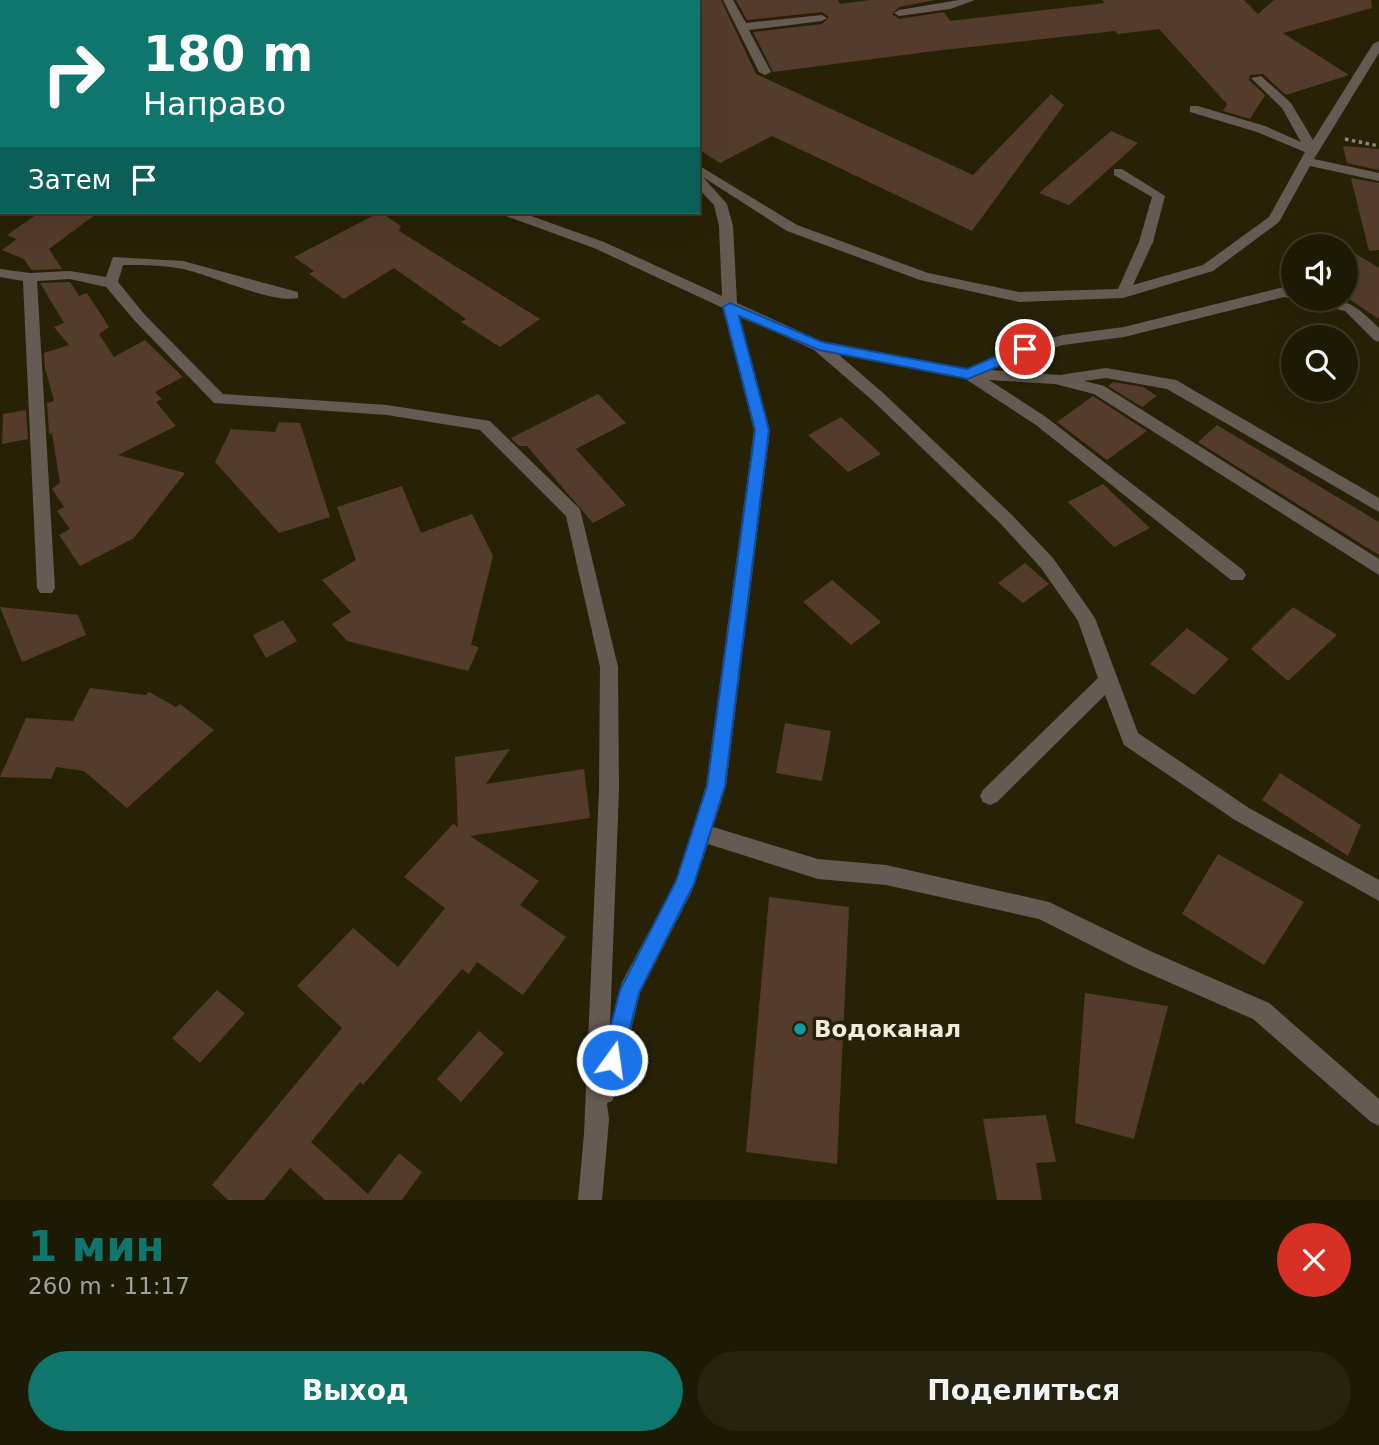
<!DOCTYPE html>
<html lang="ru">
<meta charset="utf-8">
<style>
:root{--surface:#1d1a04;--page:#25230e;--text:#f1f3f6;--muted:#a0a19a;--line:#3b3826;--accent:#0f766e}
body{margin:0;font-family:"DejaVu Sans",sans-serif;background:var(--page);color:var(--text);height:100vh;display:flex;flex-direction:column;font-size:26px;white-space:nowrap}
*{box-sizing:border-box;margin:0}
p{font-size:23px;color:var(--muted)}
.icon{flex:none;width:38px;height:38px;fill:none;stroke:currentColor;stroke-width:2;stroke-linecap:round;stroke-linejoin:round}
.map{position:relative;height:1200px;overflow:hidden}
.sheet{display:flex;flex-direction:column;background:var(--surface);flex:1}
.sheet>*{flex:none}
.hud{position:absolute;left:0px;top:0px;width:700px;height:214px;box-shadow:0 7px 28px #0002,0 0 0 2px var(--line);background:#0f766e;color:#fff;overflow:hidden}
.fabs{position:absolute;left:1281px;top:234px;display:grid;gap:14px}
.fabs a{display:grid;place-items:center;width:77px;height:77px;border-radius:50%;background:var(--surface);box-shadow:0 7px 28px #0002,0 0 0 2px var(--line);font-size:35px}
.pin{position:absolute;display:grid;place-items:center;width:60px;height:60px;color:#fff;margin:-30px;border:4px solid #fff;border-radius:50%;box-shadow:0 2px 7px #0007}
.me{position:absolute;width:77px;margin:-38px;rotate:14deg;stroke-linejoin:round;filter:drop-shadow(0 0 5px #0008)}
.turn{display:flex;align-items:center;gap:24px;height:147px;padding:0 28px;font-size:32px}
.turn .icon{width:91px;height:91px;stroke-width:2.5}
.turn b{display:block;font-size:49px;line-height:60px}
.then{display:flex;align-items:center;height:66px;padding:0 28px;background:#0003;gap:14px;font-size:26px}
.round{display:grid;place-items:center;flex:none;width:74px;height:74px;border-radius:37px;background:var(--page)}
.summary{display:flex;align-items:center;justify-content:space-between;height:119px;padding:0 28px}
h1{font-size:42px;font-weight:600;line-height:52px;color:var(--accent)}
.primary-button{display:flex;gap:14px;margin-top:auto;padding:14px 28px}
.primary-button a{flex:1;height:80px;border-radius:42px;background:var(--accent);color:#fff;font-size:28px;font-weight:600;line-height:80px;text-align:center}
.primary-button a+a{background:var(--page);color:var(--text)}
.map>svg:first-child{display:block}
</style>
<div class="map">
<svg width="1379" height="1200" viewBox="0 0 1379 1200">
<rect width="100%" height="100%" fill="#272206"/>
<!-- building -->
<path fill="#543b2b" d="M698,0h23l35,74 217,101 78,-81 13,11 -92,126 -200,-95 -52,27 -22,-14z
M736,0h102l2,4 30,-4h65l-36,7 -7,7 7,5 45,-7 6,9 155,-18 -3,-3h142l14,14 16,-14h97l1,8 -89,25 66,42 -63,20 -23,-21 -13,1 -1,5 16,15 -15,24 -27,-8 4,-7 -68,-75 -41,5 -3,-3 -181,20 -161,21 -20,-40 69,-8 7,-7 -7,-5 -75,8z
M1111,131l27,12 -69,62 -30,-12z
M1343,146l36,3v21l-32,-7z
M1351,178l28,5v67l-10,1z
M40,212h59l-50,37 13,20 -31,1 -7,-11 -22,-9 15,-11 -10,-4z
M380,212l21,14 -2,5 141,88 -40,28 -39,-25 5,-3 -72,-51 -50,31 -35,-25 5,-3 -20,-14z
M1346,248l33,20v51l-33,-22z
M70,282l9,14 8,-3 22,34 -10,7 15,23 31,-17 38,37 -28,15 7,7 -6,3 20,24 -58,29 67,18 -51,65 -54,28 -21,-31 11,-6 -13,-18 7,-4 -12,-18 8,-6 -8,-50 -3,1 -2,-31 7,-2 -9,-33 -1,-15 25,-8 -15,-18 10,-4 -24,-40z
M1113,382l30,5 14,9 -15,11 -34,-21z
M598,394l28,29 -50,26 50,56 -33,18 -66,-77h-8l-8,-8z
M1093,396l54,35 -40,29 -50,-38z
M26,410l2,29 -26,5 1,-30z
M841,417l40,37 -33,18 -40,-37z
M279,422l21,1 30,94 -51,16 -64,-71 16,-33 44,3z
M1217,425l162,97v33l-181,-113z
M1103,484l47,44 -36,19 -46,-45z
M402,486l19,47 51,-19 21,42 -22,89 8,2 -11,24 -121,-30 -15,-17 19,-12 -29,-32 34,-20 -19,-53z
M1025,563l24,21 -26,19 -25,-20z
M832,580l49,42 -30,23 -48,-43z
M0,607l78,8 8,20 -64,27z
M1293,607l44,28 -49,46 -37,-32z
M283,620l14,21 -31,17 -13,-23z
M1187,628l42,31 -35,36 -44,-31z
M90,688l56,7 3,-3 27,15 4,-3 34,26 -87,78 -43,-37 -28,-4 -5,12 -51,-2 26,-59 47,3z
M785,723l46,8 -9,50 -46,-8z
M510,749l-24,35 98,-15 6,49 -120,18 69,45 -19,24 46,32 -43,58 -46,-33 -8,12 -7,-5 -99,116 -3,-3 -49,60 57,52 31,-41 23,19 -20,28h-77l-35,-32 -26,32h-36l-16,-15 130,-157 -45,-42 56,-58 45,39 47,-59 -41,-31 49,-53 5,3 -3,-70z
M1280,773l81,52 -13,31 -86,-56z
M1218,854l86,48 -40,63 -82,-51z
M769,897l80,10 -12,257 -91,-12z
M217,990l28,23 -45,50 -28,-25z
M1085,993l83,13 -34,133 -59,-16z
M479,1031l25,22 -43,49 -24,-23z
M1046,1115l10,47 -20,1 6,37h-45l-14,-81z"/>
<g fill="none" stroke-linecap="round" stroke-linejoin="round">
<!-- path -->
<path stroke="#8a8670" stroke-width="3.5" stroke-dasharray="3.5 3.5" stroke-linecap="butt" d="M1345,139l34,7"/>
<!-- minor -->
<path fill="#665b53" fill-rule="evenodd" d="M89,0h10l1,2h-11z
M224,0h11l1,2h-11z
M380,0h12l-13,2z
M479,0h12l1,2h-12z
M549,0h10l-11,2z
M723,0h10l13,23 76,-8 5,3 -5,3 -73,9 22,42 -6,3 -6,-3z
M959,0h16l-25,9 -51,7 -5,-3 5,-3z
M0,31h2l-2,7z
M1379,41v12l-65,106 65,14v8l-69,-15 -31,56 -66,49 -90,27 -104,4 -99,-22 -133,-49 -84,-54 24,27 6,22 4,77 84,38 147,28 52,-23 43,-11 61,-8 160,-40 9,2v10l-9,-2 -160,40 -61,8 -33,9 -40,16 70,5 46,-7 70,12 203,118v14l-212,-123 -61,-11 -22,3 20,5 275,173v16l-285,-181 -39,-10 -66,-4 57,37 197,153 3,5 -3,5h-12l-195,-155 -72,-47 -126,-24 44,38 130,123 41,43 42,60 43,115 111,75 130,72v21l-144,-81 -111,-75 -19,-50 -108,107 -7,3 -7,-3 -3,-6 3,-6 115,-112 -20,-57 -37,-53 -41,-45 -128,-123 -58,-50 -75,-35 31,115 -44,356 -13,41 105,32 68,6 163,37 101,49 119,52 110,96v27l-8,-4 -118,-103 -119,-52 -95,-48 -153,-34 -68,-6 -110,-35 -16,47 -52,102 -24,100 -4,8 -5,2 2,17 -7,80h-24l6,-66 15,-344 1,-123 -34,-151 -86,-86 -93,-15 -173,-12 -79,-82 -29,-34 -36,-8 -33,2 18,307 -3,5h-12l-3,-5 -14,-307 -23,-4v-8l30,4 40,-2 36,6 7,-20 70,4 115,31v6c-25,6 -87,-23 -115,-29 -20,-4 -40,-4 -60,-4l-5,17 27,33 78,79 164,11 103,16 90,88 38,158 1,123 -9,236 12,-44 54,-101 30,-95 48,-356 -31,-122 -129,-60 -91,-33 -1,-3h18l84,30 118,54 -3,-70 -5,-21 -16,-17v-12l4,1 -4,-2v-10l99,60 131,48 91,19 99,-3 21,-47 13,-45 -38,-22v-6h8l43,27 -12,46 -20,43 70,-20 66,-48 36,-65 -48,-20 -67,-20v-6h8l67,20 36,16 -19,-34 -31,-30 10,-2 30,27 22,37 60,-96z
M1306,299c40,0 45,1 73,29v14l-5,-2 -29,-29 -37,-9z"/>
</g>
<!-- route -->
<path fill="#1a73e8" stroke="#114b97" stroke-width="2" d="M730,303l92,39 145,27 53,-23 5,-1 6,4 -1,4 -62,26 -149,-29 -80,-34 30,114 -44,356 -31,98 -55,109 -17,67 -3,7 -7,3 -7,-3 -3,-7 18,-70 56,-109 31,-95 48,-356 -32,-123z"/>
<!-- markers -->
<circle fill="#0f9aa8" stroke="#272206" stroke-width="2.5" cx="800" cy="1029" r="7"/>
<g text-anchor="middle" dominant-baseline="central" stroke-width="7" stroke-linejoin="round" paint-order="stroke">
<!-- near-poi labels -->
<g font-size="23" font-weight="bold" fill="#efecdc" stroke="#272206" text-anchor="start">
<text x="814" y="1029">Водоканал</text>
</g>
</g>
</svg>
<div class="fabs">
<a><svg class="icon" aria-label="sound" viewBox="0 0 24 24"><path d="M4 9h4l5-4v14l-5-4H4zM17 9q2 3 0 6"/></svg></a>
<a><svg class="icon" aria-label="search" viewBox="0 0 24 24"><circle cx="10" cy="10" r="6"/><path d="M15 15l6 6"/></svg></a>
</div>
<div class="pin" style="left:1025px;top:349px;background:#d93025"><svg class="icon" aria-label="arrive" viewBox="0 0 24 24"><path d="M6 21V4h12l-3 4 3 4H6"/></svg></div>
<svg class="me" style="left:612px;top:1060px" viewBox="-20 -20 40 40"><circle r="17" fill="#1a73e8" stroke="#fff" stroke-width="3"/><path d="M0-11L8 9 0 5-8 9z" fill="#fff"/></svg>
<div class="hud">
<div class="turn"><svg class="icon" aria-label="right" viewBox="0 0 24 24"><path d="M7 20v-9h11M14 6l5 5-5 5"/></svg><div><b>180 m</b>Направо</div></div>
<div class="then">Затем<svg class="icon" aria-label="arrive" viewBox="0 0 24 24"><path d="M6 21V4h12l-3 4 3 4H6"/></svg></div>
</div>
</div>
<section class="sheet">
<div class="summary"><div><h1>1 мин</h1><p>260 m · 11:17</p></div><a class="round" style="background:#d93025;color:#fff"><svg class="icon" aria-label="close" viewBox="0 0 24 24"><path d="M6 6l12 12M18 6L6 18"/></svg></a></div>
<div class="primary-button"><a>Выход</a><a>Поделиться</a></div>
</section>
